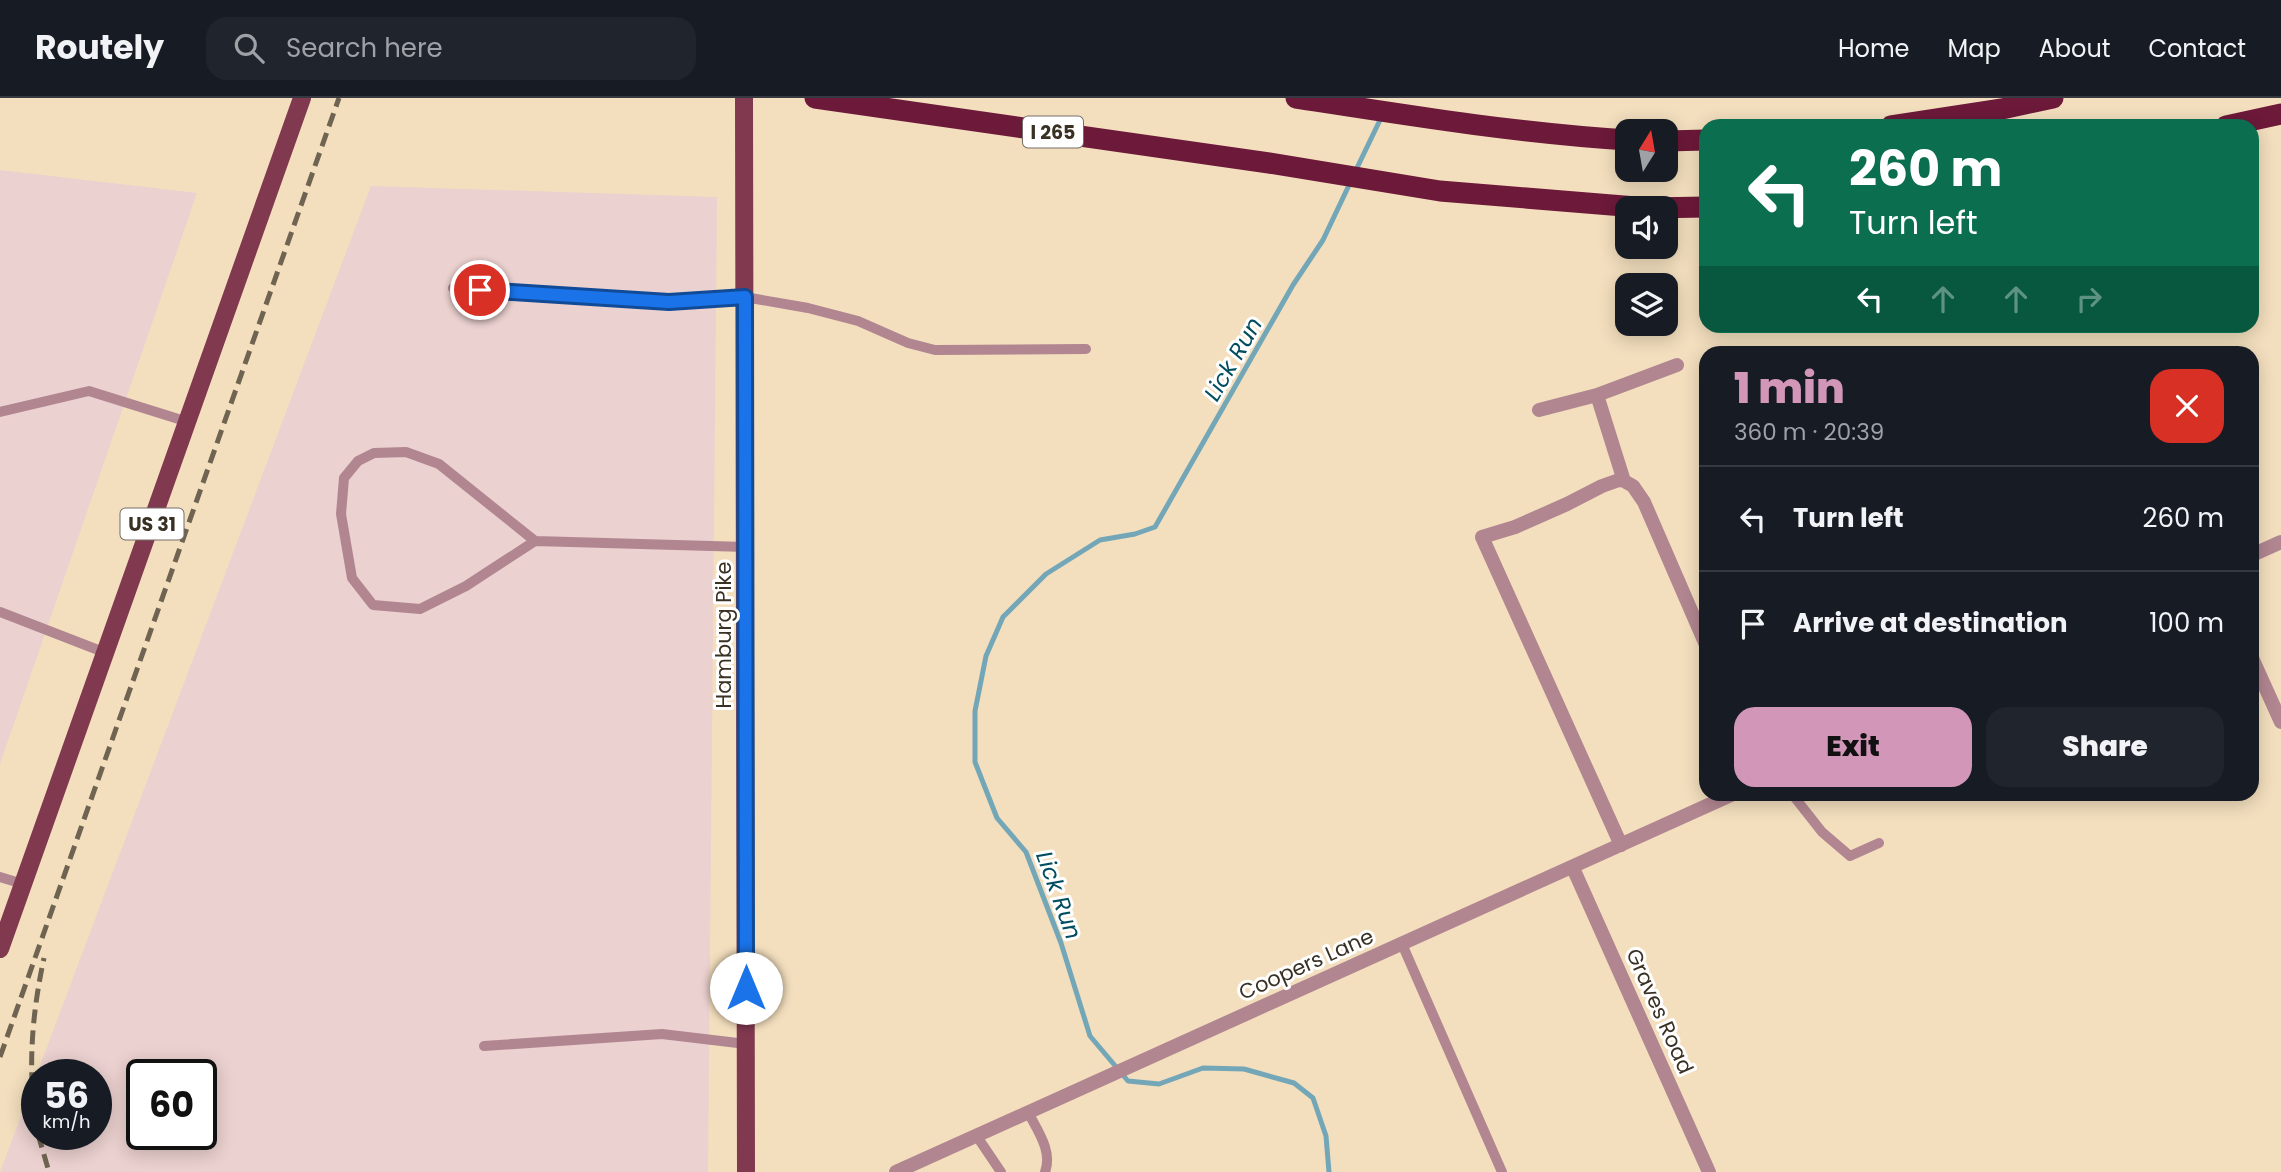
<!DOCTYPE html>
<meta charset="utf-8">
<style>
:root{--surface:#171b24;--page:#20242c;--text:#f1f3f6;--muted:#9ea1a6;--line:#363941;--accent:#d297b8}
body{margin:0;font-family:Poppins,sans-serif;background:var(--page);color:var(--text);height:100vh;display:flex;flex-direction:column;font-size:26px;white-space:nowrap}
*{box-sizing:border-box;margin:0}
p{font-size:23px;color:var(--muted)}
.icon{flex:none;width:38px;height:38px;fill:none;stroke:currentColor;stroke-width:2;stroke-linecap:round;stroke-linejoin:round}
.map{position:relative;flex:1;overflow:hidden}
.side{position:absolute;left:1699px;top:248px;width:560px;height:455px;display:flex;flex-direction:column;background:var(--surface);border-radius:21px;box-shadow:0 4px 18px #0003}
.side>*{flex:none}
.banner{position:absolute;left:1699px;top:21px;width:560px;height:214px;border-radius:21px;box-shadow:0 4px 18px #0003;background:#0b6e4f;color:#fff;overflow:hidden}
.needle{width:46px;rotate:11deg}
.buttons{position:absolute;left:1615px;top:21px;display:grid;gap:14px}
.buttons a{display:grid;place-items:center;width:63px;height:63px;border-radius:14px;background:var(--surface);box-shadow:0 4px 18px #0003;font-size:35px}
.speed{position:absolute;left:21px;top:961px;display:flex;gap:14px;font-size:35px;font-weight:700;text-align:center}
.speed>*{display:grid;place-content:center;width:91px;height:91px;border-radius:50%;background:var(--surface);box-shadow:0 4px 18px #0003;line-height:1}
.speed small{font-size:18px;font-weight:400}
.speed .limit{border:4px solid #111;border-radius:10px;background:#fff;color:#111}
.pin{position:absolute;display:grid;place-items:center;width:60px;height:60px;color:#fff;margin:-30px;border:4px solid #fff;border-radius:50%;box-shadow:0 2px 7px #0007}
.me{position:absolute;width:77px;margin:-38px;rotate:0deg;stroke-linejoin:round;filter:drop-shadow(0 0 5px #0008)}
.turn{display:flex;align-items:center;gap:24px;height:147px;padding:0 35px;font-size:32px}
.turn .icon{width:91px;height:91px;stroke-width:2.5}
.turn b{display:block;font-size:49px;line-height:60px}
.lanes{display:flex;align-items:center;height:66px;padding:0 35px;background:#0003;justify-content:center;gap:35px;direction:ltr}
.lanes .off{opacity:.35}
.round{display:grid;place-items:center;flex:none;width:74px;height:74px;border-radius:21px;background:var(--page)}
.summary{display:flex;align-items:center;justify-content:space-between;height:119px;padding:0 35px}
h1{font-size:42px;font-weight:800;line-height:52px;color:var(--accent)}
.primary-button{display:flex;gap:14px;margin-top:auto;padding:14px 35px}
.primary-button a{flex:1;height:80px;border-radius:21px;background:var(--accent);color:#111;font-size:28px;font-weight:800;line-height:80px;text-align:center}
.primary-button a+a{background:var(--page);color:var(--text)}
ul{padding:0;list-style:none}
li{display:flex;align-items:center;gap:21px;height:105px;padding:0 35px;border-top:2px solid var(--line)}
li div{flex:1}
li b{display:block;font-size:26px}
li em{font-style:normal}
header{display:flex;align-items:center;gap:42px;box-sizing:border-box;height:98px;padding:0 35px;background:var(--surface);border-bottom:2px solid var(--line)}
header strong{font-size:33px}
nav{display:flex;gap:38px;margin-inline-start:auto;font-size:24px}
.search{width:490px;height:63px;background:var(--page);display:flex;align-items:center;gap:18px;box-sizing:border-box;padding:0 24px;border-radius:21px;color:var(--muted);font-size:26px}
.map>svg:first-child{display:block}
</style>
<header>
<strong>Routely</strong>
<div class="search"><svg class="icon" aria-label="search" viewBox="0 0 24 24"><circle cx="10" cy="10" r="6"/><path d="M15 15l6 6"/></svg>Search here</div>
<nav><a>Home</a><a>Map</a><a>About</a><a>Contact</a></nav>
</header>
<div class="map">
<svg width="2281" height="1074" viewBox="0 0 2281 1074">
<rect width="100%" height="100%" fill="#f3dfbe"/>
<!-- industrial -->
<path fill="#ebd1cf" fill-rule="evenodd" d="M0,72l197,23 -197,571z
M371,88l346,11 -9,975h-708zM37,976h59v60h-59zM142,976h59v60h-59z"/>
<g fill="none" stroke-linecap="round" stroke-linejoin="round">
<!-- stream -->
<path stroke="#73a7b8" stroke-width="5" d="M1355,74l26,-54
M1329,1074l-3,-36 -13,-38 -19,-15 -50,-14 -41,-1 -44,16 -31,-3 -38,-45 -29,-93 -35,-91 -29,-34 -22,-56v-51l11,-55 17,-39 43,-43 54,-34 35,-6 20,-7 138,-242 30,-45 28,-59"/>
<!-- service -->
<path stroke="#b18691" stroke-width="10" d="M453,190l216,14 76,-5 63,11 50,13 50,22 27,7 151,-1
M0,314l89,-21 99,31
M535,443l-96,-77 -33,-12 -32,1 -16,8 -14,17 -3,36 11,64 21,27 47,4 46,-23 69,-45 211,6
M0,514l106,41
M1792,696l30,38 28,24 29,-13
M0,779l23,7
M1402,846l100,228
M484,948l178,-12 84,10
M1028,1014c9,18 25,39 17,60
M976,1037l25,37"/>
<!-- minor -->
<path stroke="#b18691" stroke-width="14" d="M1597,297l27,86 9,5 11,16 62,143
M1539,312l58,-15 80,-30
M2252,457l29,-13
M2252,560l29,64
M1621,747l-139,-308 33,-10 52,-23 35,-18 17,-6 5,1
M1573,770l136,304
M896,1074l837,-378"/>
<!-- primary -->
<path stroke="#81394f" stroke-width="18" d="M744,0l2,1074
M0,851l302,-851"/>
<!-- motorway -->
<path stroke="#6d1939" stroke-width="21" d="M815,0l454,65 171,28 208,17 58,-1
M1296,0c110,17 220,35 332,42
M1891,28l111,-17 51,-11
M2226,28l55,-12
M1666,43l40,-1"/>
<!-- rail -->
<path stroke="#6f6451" stroke-width="5" stroke-dasharray="14 7" stroke-linecap="butt" d="M0,959l339,-959
M37,1030c-10,-58 -5,-114 7,-170
M38,1036l11,38"/>
</g>
<g fill="none" stroke-linecap="round" stroke-linejoin="round">
<defs>
<path id="route" d="M480,192l189,12 76,-5 1,691"/>
</defs>
<!-- route casing -->
<use href="#route" stroke="#114b97" stroke-width="18"/>
<!-- route -->
<use href="#route" stroke="#1a73e8" stroke-width="12"/>
</g>
<g text-anchor="middle" dominant-baseline="central" stroke-width="6" stroke-linejoin="round" paint-order="stroke">
<!-- shield labels -->
<g fill="#fff" stroke="#746f66" stroke-width="2">
<rect x="1023" y="18.5" width="60" height="31" rx="5"/>
<rect x="120.5" y="410.5" width="63" height="31" rx="5"/>
</g>
<g font-size="19" font-weight="bold" fill="#393124">
<text x="1053" y="34">I 265</text>
<text x="152" y="426">US 31</text>
</g>
<!-- street labels -->
<g font-size="21" fill="#393124" stroke="#fff">
<text transform="translate(723 537) rotate(-90)">Hamburg Pike</text>
<text transform="translate(1306 866) rotate(-24)">Coopers Lane</text>
<text transform="translate(1660 913) rotate(66)">Graves Road</text>
</g>
<!-- water labels -->
<g font-size="23" font-style="italic" fill="#004d60" stroke="#fff">
<text transform="translate(1233 261) rotate(-60)">Lick Run</text>
<text transform="translate(1059 797) rotate(70)">Lick Run</text>
</g>
</g>
</svg>
<div class="buttons">
<a><svg class="needle" viewBox="-14 -14 28 28"><path d="M0-13l5 13h-10z" fill="#e53935"/><path d="M0 13l5-13h-10z" fill="#9ea1a6"/></svg></a>
<a><svg class="icon" aria-label="sound" viewBox="0 0 24 24"><path d="M4 9h4l5-4v14l-5-4H4zM17 9q2 3 0 6"/></svg></a>
<a><svg class="icon" aria-label="layers" viewBox="0 0 24 24"><path d="M12 4l9 5-9 5-9-5zM3 14l9 5 9-5"/></svg></a>
</div>
<div class="speed"><div>56<small>km/h</small></div><div class="limit">60</div></div>
<div class="pin" style="left:480px;top:192px;background:#d93025"><svg class="icon" aria-label="arrive" viewBox="0 0 24 24"><path d="M6 21V4h12l-3 4 3 4H6"/></svg></div>
<svg class="me" style="left:746px;top:890px" viewBox="-20 -20 40 40"><circle r="19" fill="#fff"/><path d="M0-13L10 11 0 6-10 11z" fill="#1a73e8"/></svg>
<div class="banner">
<div class="turn"><svg class="icon" aria-label="left" viewBox="0 0 24 24"><path d="M17 20v-9H6M10 6l-5 5 5 5"/></svg><div><b>260 m</b>Turn left</div></div>
<div class="lanes"><svg class="icon" aria-label="left" viewBox="0 0 24 24"><path d="M17 20v-9H6M10 6l-5 5 5 5"/></svg><svg class="icon off" aria-label="ahead" viewBox="0 0 24 24"><path d="M12 20V5M6 11l6-6 6 6"/></svg><svg class="icon off" aria-label="ahead" viewBox="0 0 24 24"><path d="M12 20V5M6 11l6-6 6 6"/></svg><svg class="icon off" aria-label="right" viewBox="0 0 24 24"><path d="M7 20v-9h11M14 6l5 5-5 5"/></svg></div>
</div>
<section class="side">
<div class="summary"><div><h1>1 min</h1><p>360 m · 20:39</p></div><a class="round" style="background:#d93025;color:#fff"><svg class="icon" aria-label="close" viewBox="0 0 24 24"><path d="M6 6l12 12M18 6L6 18"/></svg></a></div>
<ul>
<li><svg class="icon" aria-label="left" viewBox="0 0 24 24"><path d="M17 20v-9H6M10 6l-5 5 5 5"/></svg><div><b>Turn left</b></div><em>260 m</em></li>
<li><svg class="icon" aria-label="arrive" viewBox="0 0 24 24"><path d="M6 21V4h12l-3 4 3 4H6"/></svg><div><b>Arrive at destination</b></div><em>100 m</em></li>
</ul>
<div class="primary-button"><a>Exit</a><a>Share</a></div>
</section>
</div>
